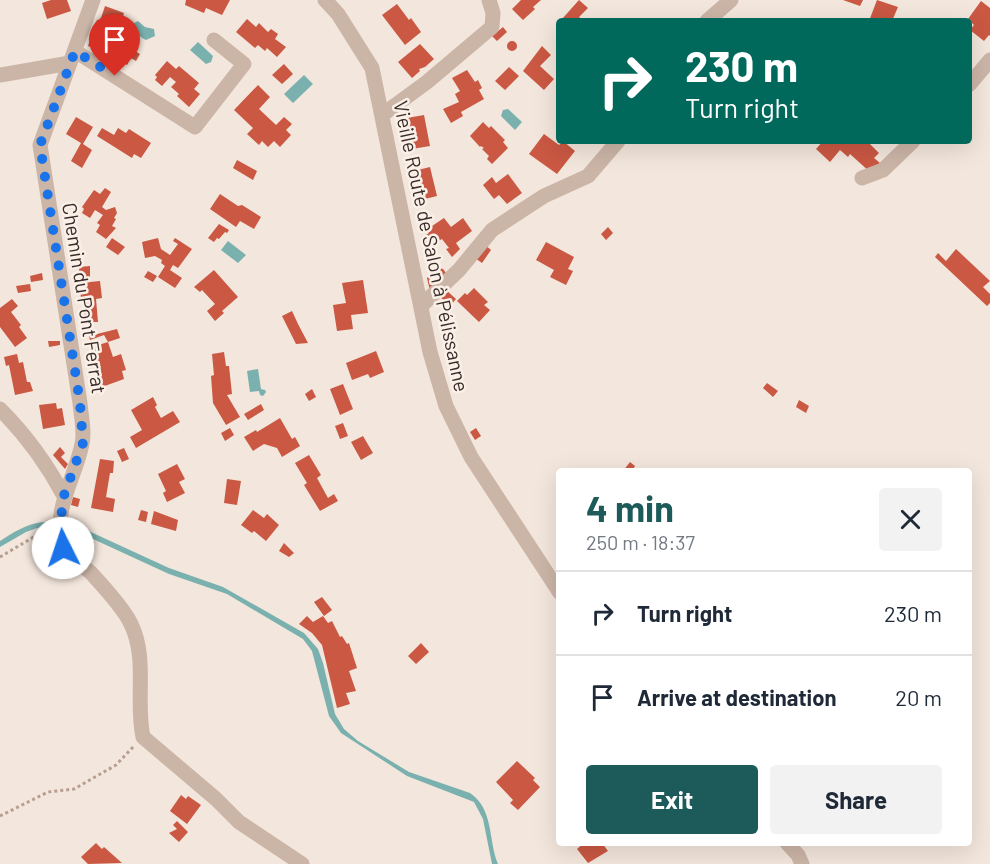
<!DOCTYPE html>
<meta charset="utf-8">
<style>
:root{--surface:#fff;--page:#f2f2f3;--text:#1f2937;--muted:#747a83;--line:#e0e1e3;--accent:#1c5b5a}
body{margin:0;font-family:Barlow,sans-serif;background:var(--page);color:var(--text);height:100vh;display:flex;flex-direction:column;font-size:22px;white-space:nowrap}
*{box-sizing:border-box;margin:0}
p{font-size:20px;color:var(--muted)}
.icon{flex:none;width:33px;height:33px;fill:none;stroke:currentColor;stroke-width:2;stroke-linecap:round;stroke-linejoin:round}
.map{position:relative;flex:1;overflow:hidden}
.side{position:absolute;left:556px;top:468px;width:416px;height:378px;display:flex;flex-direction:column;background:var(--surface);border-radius:6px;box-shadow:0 6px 24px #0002}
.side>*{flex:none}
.banner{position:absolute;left:556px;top:18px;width:416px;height:126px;border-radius:6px;box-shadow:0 6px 24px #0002;background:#00695c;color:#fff;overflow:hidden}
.pin{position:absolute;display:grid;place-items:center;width:51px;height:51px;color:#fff;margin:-62px -26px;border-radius:50% 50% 50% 0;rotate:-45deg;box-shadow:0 0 6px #0007}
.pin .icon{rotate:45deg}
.me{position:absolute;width:66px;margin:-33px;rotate:356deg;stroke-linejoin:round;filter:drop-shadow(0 0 4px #0008)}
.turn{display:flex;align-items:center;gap:21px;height:126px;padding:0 30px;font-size:27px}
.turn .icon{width:78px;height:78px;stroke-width:2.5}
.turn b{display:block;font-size:42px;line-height:51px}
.round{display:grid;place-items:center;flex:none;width:63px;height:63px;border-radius:6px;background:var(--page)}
.summary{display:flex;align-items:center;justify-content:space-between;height:102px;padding:0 30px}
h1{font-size:36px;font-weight:700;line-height:45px;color:var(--accent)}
.primary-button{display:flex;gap:12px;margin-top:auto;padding:12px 30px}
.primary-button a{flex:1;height:69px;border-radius:6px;background:var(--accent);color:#fff;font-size:24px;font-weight:700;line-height:69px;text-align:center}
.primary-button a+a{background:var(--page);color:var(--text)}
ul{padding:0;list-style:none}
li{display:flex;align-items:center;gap:18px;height:84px;padding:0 30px;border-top:2px solid var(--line)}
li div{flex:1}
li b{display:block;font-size:22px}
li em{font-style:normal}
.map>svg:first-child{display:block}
</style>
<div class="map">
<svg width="990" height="864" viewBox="0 0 990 864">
<rect width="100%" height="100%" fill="#f3e6dc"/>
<!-- water -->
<path fill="#7ab1af" d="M138,21l7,6 9,2 1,7 -9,4 -4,-2 -10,-10 2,-5z
M198,42l15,14 -2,6 -5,2 -16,-14z
M304,75l9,9 -20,19 -9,-9z
M508,109l14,13 -7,8 -14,-14 2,-6z
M228,241l18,14 -8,8 -17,-13z
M258,369l3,20 4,1 1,2 -3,4 -3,-1 -1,-4 -9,1 -3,-21z
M43,522l24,2 15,4 87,40 54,19 81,46 14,16 5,14 12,51 9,15 14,12 51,31 61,21c24,16 18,47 28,71h-6l-9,-45 -9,-17 -67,-26 -66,-43 -12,-17 -17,-65 -9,-12 -76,-45 -58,-20 -89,-41 -43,-5 -11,4 -26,15v-6c14,-9 26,-17 43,-19z"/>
<!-- building -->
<path fill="#ca5843" d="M51,0h16l4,11 -24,8 -5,-16z
M186,0h44l-8,15 -16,-7 -2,5 -19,-8z
M521,0h20l-8,7 2,2 -12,11 -11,-11z
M579,0l9,8 -9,9 5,4h-20l-2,-2z
M843,0h20l-3,6z
M877,0l21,7 -6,14h-23z
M981,1l9,7v28l-1,-1 -5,6 -14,-11 4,-5 -6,-6z
M397,4l12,16 2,-2 10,14 -16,13 -23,-30z
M105,6l19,7 -4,15 -6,-2 -7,20 3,1 -2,6 -20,-7 9,-26 3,1z
M247,19l9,8 3,-4 9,9 3,-3 7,5 -3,5 11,8 -9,10 -10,-9 -2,3 -7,-6 -3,3 -19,-16z
M503,27l4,5 -10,9 -5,-5z
M507 46a5 5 0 1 1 10 0a5 5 0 1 1-10 0Z
M420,44l14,15 -9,8 -6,2 1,2 -8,7 -14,-16z
M542,46l9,9 -11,11 14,13 -10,11 -21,-19z
M125,49l8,5 2,-3 5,3 -4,7 -5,-3 -4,7 -9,-5z
M167,61l9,8 3,-3 20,17 -5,6 6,5 -11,13 -12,-11 2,-2 -8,-7 5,-5 -6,-5 -8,9 -7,-6 2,-3 -2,-2z
M284,64l9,10 -11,10 -10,-9z
M509,67l10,9 -14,14 -10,-9z
M467,70l8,12 3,-2 4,8 -3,2 5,9 -23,13 2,4 -12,7 -8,-14 16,-7 -4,-8 5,-3 -8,-13z
M258,85l12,12 -11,12 17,16 8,-8 8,7 -6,6 5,5 -11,12 -6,-6 -6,6 -6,-6 -3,4 -12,-11 6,-6 -19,-18z
M424,115l6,31 -18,3 -5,-31z
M76,117l17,10 -10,17 9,6 -10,18 -11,-7 10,-18 -15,-9z
M483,122l6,6 2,-2 14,14 -2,2 5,6 -16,16 -5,-5 2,-3 -7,-7 2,-1 -3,-2 -1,1 -10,-11z
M102,128l12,7 4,-7 8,5 3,-4 22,14 -10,15 -7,-4 -2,4 -35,-22z
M544,134l15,11 4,-4 12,10 -18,23 -28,-20z
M823,141h38l3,3 3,-3 12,12 -5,5 6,5 -9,10 -21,-19 -2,3 -8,-7 -10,12 -14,-13z
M237,160l20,11 -4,9 -20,-12z
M430,167l7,29 -16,4 -7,-29z
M508,174l14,19 -15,11 -8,-9 -5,4 -11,-14 9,-8 4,6z
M105,188l6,4 -9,15 4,3 9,-3 2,6 -3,5 2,1 -4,7 4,2 -10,11 -10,-7 4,-7 -3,-2 6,-8 -8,-5 -5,8 -8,-5 2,-4 -2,-2 12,-17 6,4z
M220,194l18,12 4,-1 19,12 -7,12 -14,-8 -4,6 -26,-18z
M444,218l7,9 12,-9 9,13 -16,12 4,6 -8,8 -6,-8 3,-1 -7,-9 -13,7 -6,-9 6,-4 -3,-3z
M219,224l10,6 -2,3 -2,-1 -6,7 -2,-1 -3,4 -6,-4z
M608,227l5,6 -7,7 -5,-6z
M112,238l13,9 -7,8 -12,-8z
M158,238l3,11 9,6 8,-11 -5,-3 2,-3 17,11 -14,19 -5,-3 -3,5 12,8 -7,10 -17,-11 7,-11 -4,-3 1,-3 -7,-4 -10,2 -3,-16z
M546,242l28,15 -6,12 5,2 -7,14 -16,-8 4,-7 -18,-10z
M484,244l7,6 -9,13 -7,-5z
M956,249l34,32 -7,6 7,7v9l-3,3 -52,-49 3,-4 8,8z
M90,266v16l10,-1 2,17 -6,1 2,23h-13l-2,-22 -2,1 -2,-34z
M437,267l6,2 3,4 -16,18 -3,-13z
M214,270l24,27 -16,14 2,2 -9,8 -8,-10 8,-7 -13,-14 -2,2 -6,-5z
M148,271l9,5 -4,6 -9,-5z
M42,273l1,7 -12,2 -1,-6z
M363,280l5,33 -17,2 2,14 -16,2 -4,-26 13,-2 -4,-20z
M30,284l1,7 -13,2 -2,-7z
M474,288l14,14 -4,3 6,5 -11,12 -22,-21 8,-8 2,2z
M445,289l11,10 -6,7 -11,-10z
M12,299l6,7 -7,6 10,13 -2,2 8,11 -12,9 -15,-20v-19z
M292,311l6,13 10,19 -12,1 -14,-28z
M117,329l3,9 -12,4 -4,-7 -14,5 -1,-4z
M48,341h12v4l-11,2z
M108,342l5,15 8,-3 5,16 -4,1 2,8 -22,8 -3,-9 3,-2 -10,-29z
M376,351l8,21 -14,6 -2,-4 -16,6 -6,-17z
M224,352l2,14h3l3,28 -5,1 13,22 -14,8 -13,-22 -2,-27 3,-1 -2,-21z
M17,354l2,9 4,-1 4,20h3l3,9 -18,4 -6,-30 -3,1 -2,-9z
M767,383l11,8 -5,6 -10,-9z
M343,384l10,25 -13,6 -10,-26z
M312,389l4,8 -7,4 -4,-7z
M153,397l4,8 -2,2 6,11 12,-7 7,11 -44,26 -6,-11 12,-7 -11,-20z
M799,400l10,6 -3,7 -10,-6z
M56,403l1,6 5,-1 3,17 -22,4 -4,-24z
M261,404l3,6 -16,10 -4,-6z
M280,418l12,21 3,-2 5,9 -18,11 -5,-9 -13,-4 -11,7 -9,-14 12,-7 1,2z
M343,423l5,13 -8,3 -5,-13z
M230,428l4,7 -9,6 -4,-8z
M476,428l5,8 -6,4 -5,-8z
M363,436l10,17 -12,7 -10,-18z
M60,447l5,6 -4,4 7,7 -3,5 -12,-14z
M124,448l5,11 -7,3 -5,-11z
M309,455l12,20 -4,3 11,20 6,-4 4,7 -18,10 -16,-26 3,-2 -12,-20z
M100,459l14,2 -1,12h-3l-4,24 9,2 -2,13 -22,-4z
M630,462l5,4 -3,5h-9z
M177,464l8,15 -6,3 6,11 -18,9 -4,-9 3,-2 -8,-17z
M227,479l14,2 -4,24 -13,-2z
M73,497l7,2 -2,8 -7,-2z
M141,510l7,2 -2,10 -8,-2z
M253,510l11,8 3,-4 12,11 -13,16 -12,-10 -2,2 -11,-8z
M154,511l24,9 -2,11 -25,-7z
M284,543l10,10 -5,4 -10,-6z
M322,597l10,13 -8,6 -10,-14z
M307,616l6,6 10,-6 5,7 4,-2 8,16 2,-1 5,8 2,-1 8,25 -8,3 7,20 -10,2 4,11 -13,4 -15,-63 -10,-12 -13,-9z
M421,643l8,9 -13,12 -8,-8z
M517,761l18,17 -2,2 7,7 -22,23 -8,-7 3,-3 -17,-18z
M181,795l5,4 2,-3 13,9 -14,19 -17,-13z
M177,821l11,11 -9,10 -10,-9 8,-4 -4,-4z
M96,843l6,6 2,-2 18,16 -34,1 -7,-7z
M584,843h18l6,8 -20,12 -11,-14z"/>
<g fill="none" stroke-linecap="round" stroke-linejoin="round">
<!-- path -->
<path stroke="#b79e91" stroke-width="3" stroke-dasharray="3 3" stroke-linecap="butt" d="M0,557l37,-22h10
M0,816l48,-24 26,-3 42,-24 18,-19"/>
<!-- minor -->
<path stroke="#cbb5a7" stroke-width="15" d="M93,0l-53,145 40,258c1,13 5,29 2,41 -7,35 -30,65 -19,102 4,13 20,18 29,28 12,13 32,35 39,50 17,35 4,76 12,113l73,62 23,23 63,42
M325,0l13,14 34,54 58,284 16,54 25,51 89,136
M707,21l24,-21
M75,51l120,76 49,-63 -30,-24
M0,75l70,-12
M969,85l21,-25
M382,115l45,-33 65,-55 1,-14 -4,-13
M862,178l21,-8 30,-29
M421,306l38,-36 33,-40 52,-34 44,-20 30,-35
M0,409c26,26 47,55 64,87
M787,843l11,12 4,9"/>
</g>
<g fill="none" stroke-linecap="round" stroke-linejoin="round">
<!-- route -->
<path stroke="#1a73e8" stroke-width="10" stroke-dasharray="0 18" d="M63,548l-2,-13 1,-34 21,-58 -3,-40 -40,-258 35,-94 40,25"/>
</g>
<g text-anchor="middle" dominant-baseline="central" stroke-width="5" stroke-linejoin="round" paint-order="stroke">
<!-- street labels -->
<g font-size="20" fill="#382c28" stroke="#faf0e8">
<text transform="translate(432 246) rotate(78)">Vieille Route de Salon à Pélissanne</text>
<text transform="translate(85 298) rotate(81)">Chemin du Pont Ferrat</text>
</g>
</g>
</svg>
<div class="pin" style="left:115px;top:76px;background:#d93025"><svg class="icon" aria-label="arrive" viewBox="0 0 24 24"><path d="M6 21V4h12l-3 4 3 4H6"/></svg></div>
<svg class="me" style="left:63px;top:548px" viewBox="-20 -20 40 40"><circle r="19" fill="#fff"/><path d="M0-13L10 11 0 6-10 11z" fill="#1a73e8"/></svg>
<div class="banner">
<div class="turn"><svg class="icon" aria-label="right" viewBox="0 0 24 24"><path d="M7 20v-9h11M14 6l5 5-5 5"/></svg><div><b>230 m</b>Turn right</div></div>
</div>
<section class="side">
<div class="summary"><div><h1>4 min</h1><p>250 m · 18:37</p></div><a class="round"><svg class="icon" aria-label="close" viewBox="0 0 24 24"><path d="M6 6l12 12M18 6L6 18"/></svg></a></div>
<ul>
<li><svg class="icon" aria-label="right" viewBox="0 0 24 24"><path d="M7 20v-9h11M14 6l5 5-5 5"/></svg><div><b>Turn right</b></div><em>230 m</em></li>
<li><svg class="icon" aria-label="arrive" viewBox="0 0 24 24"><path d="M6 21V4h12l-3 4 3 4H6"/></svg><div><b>Arrive at destination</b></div><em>20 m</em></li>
</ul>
<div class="primary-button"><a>Exit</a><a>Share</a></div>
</section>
</div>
